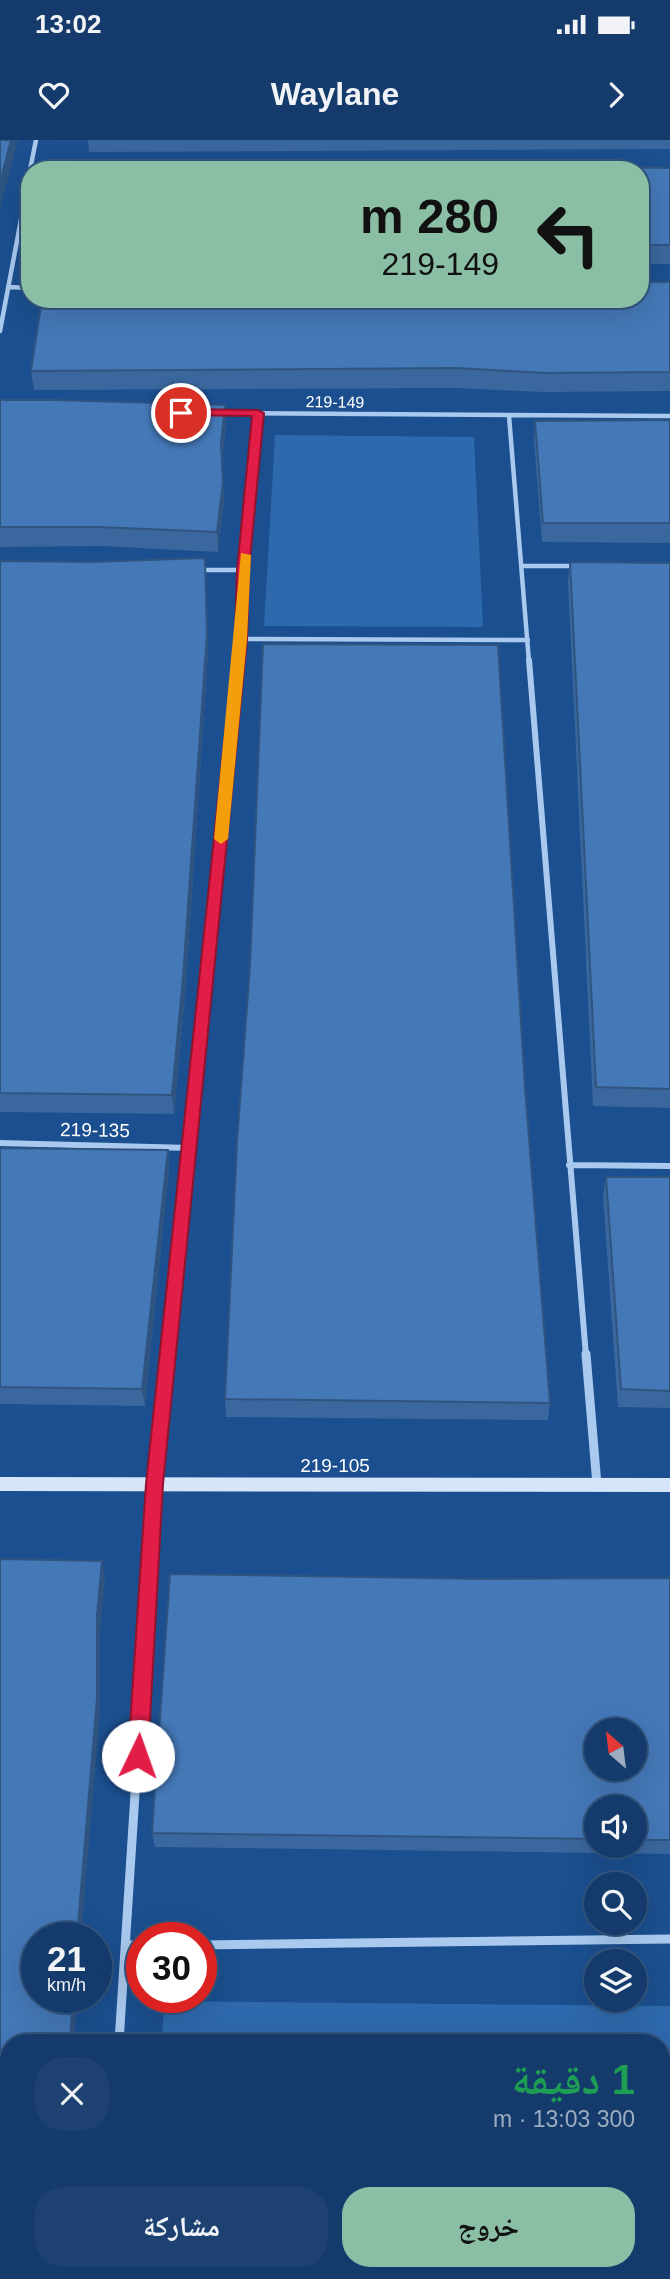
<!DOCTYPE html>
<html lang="ar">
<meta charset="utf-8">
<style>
:root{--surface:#143b6b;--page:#1d4271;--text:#f1f3f6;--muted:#9dadc1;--line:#33557e;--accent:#8abfa5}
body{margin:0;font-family:Helvetica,"Noto Naskh Arabic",sans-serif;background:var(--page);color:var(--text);direction:rtl;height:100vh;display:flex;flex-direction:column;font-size:26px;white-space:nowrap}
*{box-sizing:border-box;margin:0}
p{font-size:23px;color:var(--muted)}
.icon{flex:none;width:38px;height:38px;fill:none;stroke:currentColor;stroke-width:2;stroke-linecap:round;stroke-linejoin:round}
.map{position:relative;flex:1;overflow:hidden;direction:ltr}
.sheet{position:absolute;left:0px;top:1894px;width:670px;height:247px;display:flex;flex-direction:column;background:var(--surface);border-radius:28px 28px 0 0;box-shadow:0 7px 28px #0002,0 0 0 2px var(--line);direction:rtl}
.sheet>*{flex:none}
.guide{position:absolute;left:21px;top:21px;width:628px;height:147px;border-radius:28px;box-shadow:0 7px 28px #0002,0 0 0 2px var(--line);direction:rtl;background:#8abfa5;color:#111;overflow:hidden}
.needle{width:46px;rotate:332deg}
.buttons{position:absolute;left:584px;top:1578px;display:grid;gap:14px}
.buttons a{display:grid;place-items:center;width:63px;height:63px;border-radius:50%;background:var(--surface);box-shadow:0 7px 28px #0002,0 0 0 2px var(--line);font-size:35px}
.speed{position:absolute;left:21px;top:1782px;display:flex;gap:14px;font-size:35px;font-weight:700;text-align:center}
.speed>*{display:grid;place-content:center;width:91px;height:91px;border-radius:50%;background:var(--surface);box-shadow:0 7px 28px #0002,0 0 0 2px var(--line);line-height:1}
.speed small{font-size:18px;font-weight:400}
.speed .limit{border:10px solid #d22;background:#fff;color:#111}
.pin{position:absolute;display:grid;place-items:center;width:60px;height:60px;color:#fff;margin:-30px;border:4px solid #fff;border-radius:50%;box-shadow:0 2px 7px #0007}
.me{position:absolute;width:77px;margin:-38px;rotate:3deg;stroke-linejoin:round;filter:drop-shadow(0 0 5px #0008)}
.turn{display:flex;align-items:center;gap:24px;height:147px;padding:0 35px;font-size:32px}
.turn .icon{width:91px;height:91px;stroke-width:2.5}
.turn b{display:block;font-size:49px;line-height:60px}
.round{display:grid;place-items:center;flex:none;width:74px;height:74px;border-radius:28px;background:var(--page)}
.head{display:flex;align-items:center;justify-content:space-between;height:119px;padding:0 35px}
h1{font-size:42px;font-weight:700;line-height:52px;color:#1e9e55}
.action{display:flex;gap:14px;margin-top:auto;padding:14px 35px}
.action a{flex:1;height:80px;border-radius:28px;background:var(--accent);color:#111;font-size:28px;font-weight:700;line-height:80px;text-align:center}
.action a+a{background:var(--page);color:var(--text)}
.status{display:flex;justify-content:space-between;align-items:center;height:49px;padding:0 35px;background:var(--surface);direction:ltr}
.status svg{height:19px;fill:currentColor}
header{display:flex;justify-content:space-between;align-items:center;height:91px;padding:0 35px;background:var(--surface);font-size:32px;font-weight:700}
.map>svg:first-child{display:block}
</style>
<div class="status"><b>13:02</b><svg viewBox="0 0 49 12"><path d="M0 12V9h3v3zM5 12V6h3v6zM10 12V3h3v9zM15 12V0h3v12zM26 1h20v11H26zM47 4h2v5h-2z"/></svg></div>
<header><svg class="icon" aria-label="forward" viewBox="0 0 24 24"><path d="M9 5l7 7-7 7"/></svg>Waylane<svg class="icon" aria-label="heart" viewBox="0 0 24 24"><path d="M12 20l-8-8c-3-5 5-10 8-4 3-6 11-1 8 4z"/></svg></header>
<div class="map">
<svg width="670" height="2139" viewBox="0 0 670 2139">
<rect width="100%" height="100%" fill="#1b4f8f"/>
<!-- green -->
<path fill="#2e69ad" d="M275,295l199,2 9,190 -219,-1z
M165,1861l505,5v273h-530l1,-7h521v-230h-501z"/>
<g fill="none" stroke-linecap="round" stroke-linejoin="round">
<!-- street-far2 -->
<path stroke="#a9c9ee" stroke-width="4.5" d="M30,30l6,-30
M8,147l22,1
M0,191l30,-159
M216,273l454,3
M509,276l20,246
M522,426h56
M199,430h44
M241,499l287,1
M239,522l4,-92 15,-157"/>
<!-- street-far1 -->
<path stroke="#a9c9ee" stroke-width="6" d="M529,520l57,696
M0,1003l190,5
M569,1025l101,1
M168,1216l71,-696"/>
<!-- street -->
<path stroke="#a9c9ee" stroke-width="9" d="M586,1214l11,131
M126,1805h16
M201,1805l469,-6
M119,1902l36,-558 13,-130
M102,2139l1,-7"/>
<!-- secondary -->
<path fill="#d6e6fa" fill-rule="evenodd" d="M0,1337l670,1v14l-670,-1z"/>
</g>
<!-- wall -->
<path fill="#3a679d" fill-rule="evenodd" d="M88,0h582v9l-581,3z
M670,28v96h-30v-94z
M670,142v109l-126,1 -90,-4 -420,2 -3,-19z
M0,260l226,25 -4,36 2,41 -6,50 -118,-6 -100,1z
M670,280v123l-128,-1 -8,-102 1,-19z
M0,421l206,16 2,76 -23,343 -11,118 -174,-2z
M570,422l100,1v545l-77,-2 -25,-524z
M525,948l25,315 -2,17 -322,-3 -1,-18z
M0,1008l168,2 1,18 -24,238 -145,-2z
M606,1037h64v231l-52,-1 -15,-211z
M670,1438v276l-515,-7 -3,-14 332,-254zM597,1668h38v38h-38z"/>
<!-- shaded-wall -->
<path fill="#305480" d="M11,0h7l-18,68v25v-51z
M225,265l1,20 -4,38 -1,-20z
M223,342l1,20 -6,50 -1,-20z
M205,418l3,95 -23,343 -11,118 -2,-19z
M168,1010l1,18 -24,238 -3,-17z
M102,1421l3,17 -5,53v82l-19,224h-4l20,-322z
M73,1857h4l-3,45h-4z
M51,2132h5l-1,7h-5z"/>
<!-- building -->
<path fill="#4478b7" stroke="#305480" stroke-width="2" fill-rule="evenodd" d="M0,0h11l-11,42z
M322,23l348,5v77h-30v-75h-583l1,-5z
M640,142h30v90l-124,1 -91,-5 -424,3 11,-72h598z
M0,260h54l171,5 -4,38 2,39 -6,50 -119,-5h-98z
M670,280v103h-127l-8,-102z
M205,418l2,76 -24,343 -11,118 -172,-2v-532l92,1z
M570,422l100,1v526l-74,-2z
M263,504l235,1 27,443 25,315 -325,-4 12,-257 13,-176z
M0,1008l168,2 -26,239 -142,-2z
M606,1037h64v214l-49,-2z
M0,1419l102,2 -5,54v83l-20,239h-40v60h36l-3,45h-61v230h42l-1,7h-50z
M170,1434l314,5 186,-1v262h-35v-32h-38v31l-445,-6zM597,1591h38v38h-38z"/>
<!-- route -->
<path fill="#e11d48" stroke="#92132f" stroke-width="2" d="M181,269l77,1 6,3 -15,157 -2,69 -84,845 -15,272 -3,6 -7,3 -7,-3 -3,-6 18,-272 89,-845 2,-69 15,-154 -75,-1 -2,-2z"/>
<!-- slow -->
<path fill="#f59e0b" d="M241,413l10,2 -4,84 -19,200 -7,5 -7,-5z"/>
<g text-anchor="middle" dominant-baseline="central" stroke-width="7" stroke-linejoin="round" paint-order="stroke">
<!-- far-street labels -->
<g font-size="16" fill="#fff" stroke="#1b4f8f">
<text transform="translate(335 262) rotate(1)">219-149</text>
</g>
<!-- street labels -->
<g font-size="19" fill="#fff" stroke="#1b4f8f">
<text transform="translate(95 990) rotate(1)">219-135</text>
<text x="335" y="1325">219-105</text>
</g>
</g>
</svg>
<div class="buttons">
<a><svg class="needle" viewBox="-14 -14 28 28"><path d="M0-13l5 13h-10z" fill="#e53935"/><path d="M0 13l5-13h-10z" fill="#9dadc1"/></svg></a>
<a><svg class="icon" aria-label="sound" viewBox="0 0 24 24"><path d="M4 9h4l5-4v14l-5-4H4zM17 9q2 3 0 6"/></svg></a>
<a><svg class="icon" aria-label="search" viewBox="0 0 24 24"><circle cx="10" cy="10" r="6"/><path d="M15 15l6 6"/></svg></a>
<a><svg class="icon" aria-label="layers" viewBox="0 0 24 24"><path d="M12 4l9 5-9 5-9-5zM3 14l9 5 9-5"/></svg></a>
</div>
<div class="speed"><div>21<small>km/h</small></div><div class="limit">30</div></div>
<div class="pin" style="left:181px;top:273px;background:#d93025"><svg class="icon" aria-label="arrive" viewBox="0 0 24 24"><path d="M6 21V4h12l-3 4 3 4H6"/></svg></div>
<svg class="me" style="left:138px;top:1616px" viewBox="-20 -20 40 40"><circle r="19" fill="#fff"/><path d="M0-13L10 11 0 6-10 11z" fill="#e11d48"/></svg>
<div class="guide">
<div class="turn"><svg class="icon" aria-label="left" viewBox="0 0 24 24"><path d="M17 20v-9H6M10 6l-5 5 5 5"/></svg><div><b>280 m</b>219-149</div></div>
</div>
<section class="sheet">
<div class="head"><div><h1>1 دقيقة</h1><p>300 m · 13:03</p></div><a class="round"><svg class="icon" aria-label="close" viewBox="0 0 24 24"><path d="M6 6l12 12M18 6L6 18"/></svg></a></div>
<div class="action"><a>خروج</a><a>مشاركة</a></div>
</section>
</div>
